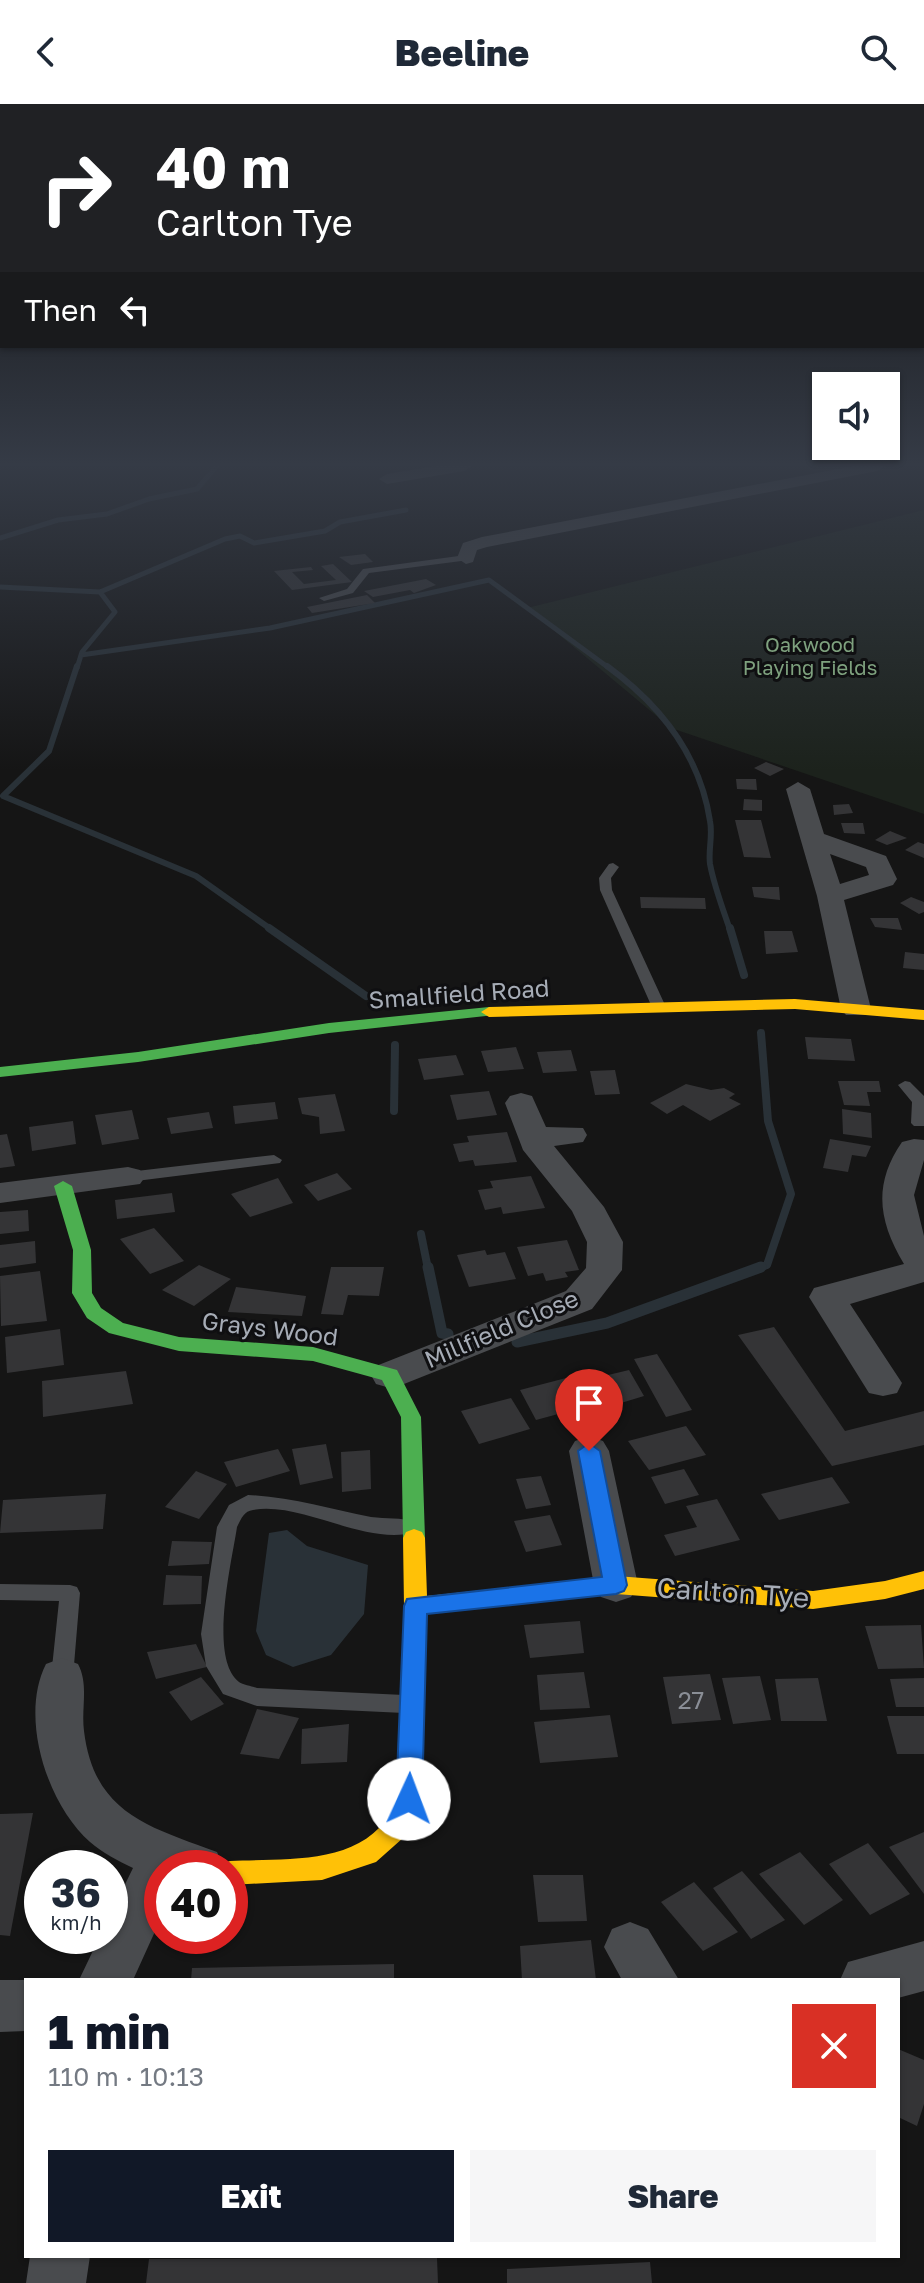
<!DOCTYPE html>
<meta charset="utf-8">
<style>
:root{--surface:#fff;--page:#f6f6f7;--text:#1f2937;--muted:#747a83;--accent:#111827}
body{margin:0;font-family:"Golos Text",sans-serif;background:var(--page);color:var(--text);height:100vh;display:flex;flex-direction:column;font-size:30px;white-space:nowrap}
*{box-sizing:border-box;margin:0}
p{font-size:26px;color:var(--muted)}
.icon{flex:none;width:44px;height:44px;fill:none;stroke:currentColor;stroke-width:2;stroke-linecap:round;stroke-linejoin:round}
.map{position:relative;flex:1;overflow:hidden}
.side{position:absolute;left:24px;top:1874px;width:876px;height:280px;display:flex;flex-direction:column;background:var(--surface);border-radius:0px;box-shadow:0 2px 6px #0004}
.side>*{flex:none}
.hud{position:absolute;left:0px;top:0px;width:924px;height:244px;box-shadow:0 2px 6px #0004;background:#202124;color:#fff;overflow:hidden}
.tools{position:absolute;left:812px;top:268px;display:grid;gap:16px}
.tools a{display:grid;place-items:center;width:88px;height:88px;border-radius:0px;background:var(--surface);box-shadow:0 2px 6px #0004;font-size:40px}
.speed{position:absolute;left:24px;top:1746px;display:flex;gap:16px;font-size:40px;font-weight:700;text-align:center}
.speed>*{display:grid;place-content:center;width:104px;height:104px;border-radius:50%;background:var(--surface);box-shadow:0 2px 6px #0004;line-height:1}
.speed small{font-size:20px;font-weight:400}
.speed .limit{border:12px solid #d22;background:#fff;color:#111}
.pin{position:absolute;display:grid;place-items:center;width:68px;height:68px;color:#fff;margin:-82px -34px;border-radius:50% 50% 50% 0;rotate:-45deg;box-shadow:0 0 8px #0007}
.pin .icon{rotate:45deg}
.me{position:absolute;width:88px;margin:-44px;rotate:2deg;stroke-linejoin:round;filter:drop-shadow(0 0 6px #0008)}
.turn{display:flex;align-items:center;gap:28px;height:168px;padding:0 24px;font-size:36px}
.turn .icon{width:104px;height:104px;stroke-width:2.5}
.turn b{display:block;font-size:56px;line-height:68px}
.then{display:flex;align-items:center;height:76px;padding:0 24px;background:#0003;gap:16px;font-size:30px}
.round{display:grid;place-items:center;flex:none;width:84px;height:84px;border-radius:0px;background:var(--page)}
.headline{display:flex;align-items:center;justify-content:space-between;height:136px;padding:0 24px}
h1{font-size:48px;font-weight:800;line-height:60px;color:var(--accent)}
.button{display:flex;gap:16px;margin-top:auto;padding:16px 24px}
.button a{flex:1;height:92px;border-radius:0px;background:var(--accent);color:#fff;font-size:32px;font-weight:800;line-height:92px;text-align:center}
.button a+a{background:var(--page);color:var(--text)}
header{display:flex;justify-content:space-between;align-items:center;height:104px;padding:0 24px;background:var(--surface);font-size:36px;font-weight:800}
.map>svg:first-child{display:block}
</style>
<header><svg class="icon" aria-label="back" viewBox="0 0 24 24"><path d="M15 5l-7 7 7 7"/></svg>Beeline<svg class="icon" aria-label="search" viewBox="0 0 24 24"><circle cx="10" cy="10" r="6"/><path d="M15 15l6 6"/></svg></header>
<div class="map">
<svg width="924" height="2179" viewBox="0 0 924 2179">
<rect width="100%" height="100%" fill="#151515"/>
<!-- green -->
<path fill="#1c221c" d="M924,406v304l-253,-86 -144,-120z"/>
<!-- water -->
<path fill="#293137" d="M287,1426l20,16 61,19 -4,49 -33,41 -38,12 -27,-12 -10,-24 13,-98z"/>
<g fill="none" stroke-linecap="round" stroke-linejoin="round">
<!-- stream-far3 -->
<path stroke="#293137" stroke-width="5" d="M0,434l58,-18 49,-6 42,-15 48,-10 20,-23
M0,483l100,5 125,-53 15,-3 14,7 71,-12 15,-9 66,-12
M81,551l189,-27 219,-48 120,88
M77,564l5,-16 33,-40 -15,-20"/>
<!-- stream-far2 -->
<path stroke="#293137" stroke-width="6" d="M77,562l-28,85 -46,45 193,80 76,54
M607,562c52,38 93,89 103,155 3,15 -2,29 0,43 4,22 13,45 20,66"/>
<!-- stream-far1 -->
<path stroke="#293137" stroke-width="8" d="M269,824l97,68
M730,824l14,47
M394,1007l1,-66
M421,1130l7,35
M755,1165l12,-4 24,-71 -23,-73 -7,-88"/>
<!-- stream -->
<path stroke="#293137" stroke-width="11" d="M428,1163l14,66 6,1
M517,1238l90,-19 154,-56"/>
</g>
<!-- building -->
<path fill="#343436" d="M365,450l8,8 -22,3 -12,-8z
M333,460l19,18 -60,8 -18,-19 37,-4 2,3 -21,2 12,12 32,-4 -15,-14z
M426,475l10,6 -22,8 -4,-3 -37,7 -9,-6z
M367,491l8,8 -63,10 -5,-6z
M766,658l18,7 -14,7 -16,-8z
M736,675h20l1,11 -20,-1z
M744,695l18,1v11l-19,-1z
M849,700l4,9 -19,2 -1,-10z
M735,716h26l10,38 -27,-1z
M841,719h22l2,11 -21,-1z
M890,727l17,7 -20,7 -12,-5z
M918,738l6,2v14l-19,-8z
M752,783h27l1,13 -26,-3z
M640,793l65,1 1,11 -65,-1z
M911,793l13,5v10l-5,2 -19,-11z
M870,814h28l4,12 -27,-3z
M764,827h28l6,21 -32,2z
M905,848l19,2v16l-21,-2z
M805,933l46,2 4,22 -47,-2z
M516,943l8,22 -36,3 -7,-21z
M571,946l6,21 -34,2 -6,-21z
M456,951l8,20 -40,5 -6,-21z
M615,966l5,24 -25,1 -5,-24z
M838,977h41l2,11h-14l3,14 -26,-1z
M686,980l25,6 13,-2 11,6 -6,4 12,6 -31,17 -27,-16 -16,9 -17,-11z
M489,987l8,24 -40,5 -7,-25z
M335,990l10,37 -25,3 -1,-17 -17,-3 -4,-16z
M275,998l3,17 -43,5 -2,-18z
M842,1005l29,4 1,25 -29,-4z
M132,1006l7,29 -37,6 -7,-30z
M209,1008l4,16 -42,6 -4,-16z
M73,1017l3,23 -44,7 -3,-24z
M507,1028l10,30 -42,4 -2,-6 -14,2 -6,-18 16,-2 -2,-6z
M7,1030l8,32 -15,2v-33z
M830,1035l41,7 -5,11 -14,-2 -4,17 -25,-4z
M337,1069l15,16 -34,12 -14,-16z
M531,1072l14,32 -42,6 -2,-7 -16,3 -7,-20 15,-2 -3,-7z
M278,1074l15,25 -43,14 -19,-23z
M172,1089l3,19 -58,7 -2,-19z
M28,1106l1,21 -29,3v-22z
M154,1124l30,33 -34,13 -30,-35z
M567,1136l12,30 -14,2 3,5 -22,4 -3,-8 -15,3 -11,-29z
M35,1137l1,22 -36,5v-23z
M485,1146l2,5 18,-3 11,27 -47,8 -12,-32z
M199,1161l32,14 -37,27 -32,-16z
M331,1163h53l-5,29 -31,-1 -5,20 -22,-1z
M40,1167l7,50 -46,5 -1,-50z
M236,1183l70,9 -4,20 -74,-4z
M774,1223l71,104 79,-20v34l-92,21 -94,-131z
M60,1225l4,36 -57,8 -2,-36z
M657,1250l35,56 -26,7 -32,-58z
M629,1266l15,26 -23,7 -17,-27z
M126,1267l7,33 -90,13 -1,-36z
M593,1267l17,29 -74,20 -16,-30z
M511,1294l19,31 -51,15 -18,-33z
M686,1322l20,29 -57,15 -21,-29z
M326,1340l7,34 -33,7 -8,-36z
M278,1345l12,22 -54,16 -12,-25z
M370,1346l1,39 -29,3 -1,-40z
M684,1365l15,26 -34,9 -14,-27z
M196,1367l31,13 -28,35 -34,-12z
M541,1372l10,29 -25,4 -10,-30z
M832,1373l18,26 -71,17 -18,-26z
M106,1390l-3,35 -103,4 3,-33z
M717,1395l23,41 -65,16 -11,-21 33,-8 -11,-21z
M550,1411l12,30 -36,7 -12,-31z
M172,1437l40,1 -3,22 -41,2z
M166,1471l36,1 -1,28 -38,1z
M580,1517l4,32 -54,5 -6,-33z
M921,1521l3,43 -46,1 -13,-43z
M196,1540l11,23 -51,12 -9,-27z
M584,1568l6,36 -50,2 -3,-35z
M710,1570l11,46 -49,4 -9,-47z
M760,1572l11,44 -38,4 -11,-46z
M201,1573l23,27 -33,17 -22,-29z
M818,1574l9,43h-46l-6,-42z
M924,1574v29h-28l-6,-28z
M257,1605l42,9 -20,41 -39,-5z
M610,1611l8,42 -78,6 -6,-41z
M887,1612h37v38h-27z
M349,1620l-2,38 -46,2 1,-35z
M33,1709l-23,123 -10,-1v-121z
M924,1728v62l-35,-47z
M868,1739l42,51 -40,21 -41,-51z
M800,1748l43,48 -39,25 -45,-51z
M742,1767l43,49 -34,19 -38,-51z
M533,1771h50l4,46 -49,1z
M694,1778l44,50 -35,19 -42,-49z
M591,1836l5,40h-74l-2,-34z
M394,1860v16h-203l1,-12z
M898,1945l26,11v44l-7,22 -19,-9z
M437,2154l1,25h-292l3,-24z
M650,2158l2,21h-145v-14z"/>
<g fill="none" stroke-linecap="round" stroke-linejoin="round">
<!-- lane -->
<path fill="#494b4e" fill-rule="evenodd" d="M466,451l4,3 -1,2 -100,13 -16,20 -29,8 -5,-3 28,-9 16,-20z
M613,759l6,4 -8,11 1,12 53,115 -2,3h-10l-2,-3 -51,-115 -1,-12 10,-14z
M905,977l5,1 14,14v30h-10l-3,-3 1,-21 -14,-17z
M274,1051l8,5 -2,3 -152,19 -8,-5 8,-5z
M248,1391c43,2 82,14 123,22 15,2 30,0 44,5l3,5 -3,5c-47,15 -114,-31 -162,-22 -9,1 -12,9 -16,17 -5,34 -29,131 2,155 4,3 13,4 18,6l147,7 8,3 3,6 -3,6 -8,3 -147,-7 -34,-12 -17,-28 -5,-32 16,-107 12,-22z
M0,1480l70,1 7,2 3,6 -7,84 -3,6 -8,3 -8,-3 -3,-6 8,-76 -59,-1z"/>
<!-- street -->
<path fill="#494b4e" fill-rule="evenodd" d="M436,362h36l-8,5 -77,13 -8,-5 8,-5z
M853,362h32l-8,5 -390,76 -10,3 -4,12 -7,2 -9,-6 6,-15 19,-6z
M798,678l12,7 14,45 62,22 11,23 -4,6 -49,15 27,109 -5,6h-20l-5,-6 -24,-113 -31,-107zM830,750l36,13 3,8 -29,9z
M521,989l11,3 14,31 37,1 4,7 -4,7 -29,4 50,61 19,35 -1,28 -30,39 -188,75 -14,4 -14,-4 -5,-9 5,-9 190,-75 20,-23 1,-26 -15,-31 -49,-61 -18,-47 5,-7z
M914,1035l10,1v20l-10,35 10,41v46l-74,22 52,79 -5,10 -14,3 -14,-3 -60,-96 5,-9 90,-24c-26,-43 -31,-80 -2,-122z
M128,1063l12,3 5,7 -5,7 -140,19v-20z
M589,1332l14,5 6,10 29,134 -7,12 -15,5 -15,-5 -7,-12 -25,-134 6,-10z
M62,1554l16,6c11,21 3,43 6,67 10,83 66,96 133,121l7,16h-62v48l-29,64h-54l21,-44h10v-21l23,-47c-15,-7 -30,-15 -43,-26 -43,-38 -71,-125 -44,-178z
M630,1818l18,7 31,51h-57l-18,-33 8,-18z
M924,1837v50l-26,7v-18h-58l8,-18z
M0,1876h29l-3,51 -26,1z
M30,2152h60l-4,27h-60z"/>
<!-- fast -->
<path fill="#4caf50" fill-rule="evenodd" d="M489,903l6,2 2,3 -2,3 -166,18 -191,29 -138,15v-10l138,-15 191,-29z
M63,1077l9,5 19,64 1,43 9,15 22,15 56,14 134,10 84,23 24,47 4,121 -3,6 -8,3 -8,-3 -3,-6 -2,-121 -19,-37 -69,-19 -134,-10 -70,-18 -22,-15 -15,-25 1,-43 -19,-64z"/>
<!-- slow -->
<path fill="#ffc107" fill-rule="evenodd" d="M795,895l129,11v10l-129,-11 -306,8 -8,-5 8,-5z
M414,1425l8,3 3,6 2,58 189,-20 197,15 72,-10 39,-10v18l-39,10 -72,10 -197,-15 -189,20 -5,185 -19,39 -27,24 -54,18 -92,5v-17h-11l2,-4 9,-3c50,-3 121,5 155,-40 5,-6 8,-15 11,-22l8,-193 -1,-68 3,-6z"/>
</g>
<!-- sky -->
<linearGradient id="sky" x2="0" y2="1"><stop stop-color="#0c0c0c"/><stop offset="0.54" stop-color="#353b46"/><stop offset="1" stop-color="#353b46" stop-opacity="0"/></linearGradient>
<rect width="924" height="667" fill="url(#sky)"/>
<!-- route -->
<path fill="#1a73e8" stroke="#114b97" stroke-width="2" d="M589,1339l11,8 27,134 -3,6 -8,3 -189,20 -5,185 -4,8 -9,3 -9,-3 -4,-8 8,-193 3,-7 195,-22 -24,-126z"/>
<g text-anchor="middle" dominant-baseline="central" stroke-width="6" stroke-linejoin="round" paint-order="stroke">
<!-- far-park labels -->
<g font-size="20" fill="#7ea17e" stroke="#0f0f11">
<text x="810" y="540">Oakwood<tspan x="810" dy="23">Playing Fields</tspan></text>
</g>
<!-- street labels -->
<g font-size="24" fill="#a6acb6" stroke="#0f0f11">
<text transform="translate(459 889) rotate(-4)">Smallfield Road</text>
<text transform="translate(270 1224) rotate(7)">Grays Wood</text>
<text transform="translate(501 1224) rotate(-23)">Millfield Close</text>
</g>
<!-- near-number labels -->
<g font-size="24" fill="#8a8e96">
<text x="691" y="1595">27</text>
</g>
<!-- near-street labels -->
<g font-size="28" fill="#a6acb6" stroke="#0f0f11">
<text transform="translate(733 1488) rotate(4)">Carlton Tye</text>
</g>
</g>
</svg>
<div class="tools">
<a><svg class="icon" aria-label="sound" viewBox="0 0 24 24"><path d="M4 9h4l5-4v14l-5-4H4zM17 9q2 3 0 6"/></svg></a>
</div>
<div class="speed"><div>36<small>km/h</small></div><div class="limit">40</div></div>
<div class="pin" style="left:589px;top:1347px;background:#d93025"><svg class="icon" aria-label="arrive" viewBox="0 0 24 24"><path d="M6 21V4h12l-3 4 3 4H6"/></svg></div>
<svg class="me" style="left:409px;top:1695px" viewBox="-20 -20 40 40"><circle r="19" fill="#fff"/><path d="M0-13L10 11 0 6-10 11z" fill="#1a73e8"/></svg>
<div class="hud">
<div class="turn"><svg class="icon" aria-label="right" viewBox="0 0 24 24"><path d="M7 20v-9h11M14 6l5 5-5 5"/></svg><div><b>40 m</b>Carlton Tye</div></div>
<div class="then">Then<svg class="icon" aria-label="left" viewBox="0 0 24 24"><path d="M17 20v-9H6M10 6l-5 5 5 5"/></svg></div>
</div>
<section class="side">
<div class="headline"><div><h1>1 min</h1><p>110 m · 10:13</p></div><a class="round" style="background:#d93025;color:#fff"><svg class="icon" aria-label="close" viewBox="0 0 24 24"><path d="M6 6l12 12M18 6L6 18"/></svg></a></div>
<div class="button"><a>Exit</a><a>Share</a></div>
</section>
</div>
